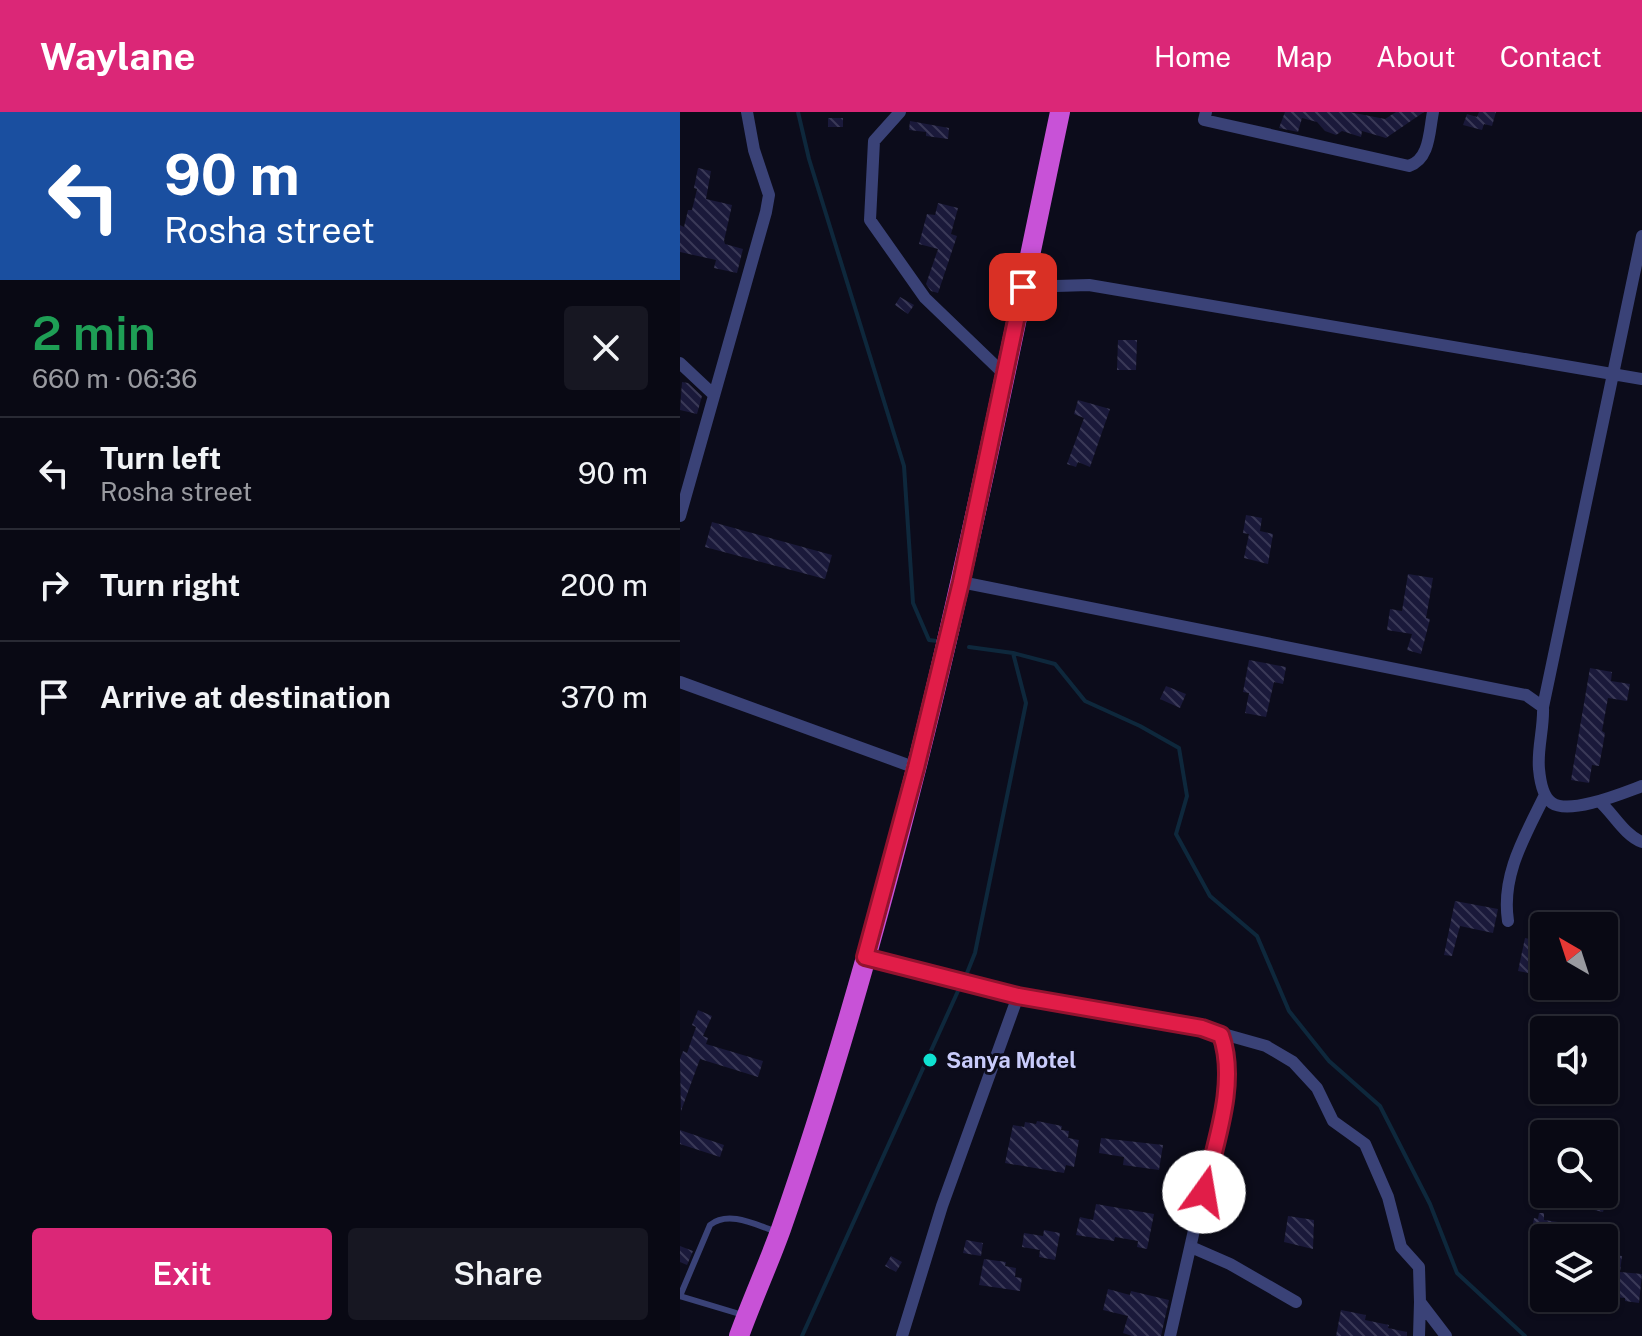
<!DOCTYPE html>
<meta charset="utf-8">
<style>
:root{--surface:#090914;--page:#171722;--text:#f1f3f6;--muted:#999aa0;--line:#292a34;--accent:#db2777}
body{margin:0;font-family:"Public Sans",sans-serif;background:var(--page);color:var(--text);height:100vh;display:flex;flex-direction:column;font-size:30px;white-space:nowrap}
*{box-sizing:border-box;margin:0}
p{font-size:26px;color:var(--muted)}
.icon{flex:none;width:44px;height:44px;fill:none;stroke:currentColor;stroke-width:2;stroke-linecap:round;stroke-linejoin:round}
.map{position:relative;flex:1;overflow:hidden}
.sheet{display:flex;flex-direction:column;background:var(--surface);width:680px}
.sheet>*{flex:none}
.banner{background:#1a4fa0;color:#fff;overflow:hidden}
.needle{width:52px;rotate:321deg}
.tools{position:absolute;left:850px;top:800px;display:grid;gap:16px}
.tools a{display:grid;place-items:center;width:88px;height:88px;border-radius:8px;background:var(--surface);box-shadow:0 2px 6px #0004,0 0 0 2px var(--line);font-size:40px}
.pin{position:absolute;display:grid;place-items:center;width:68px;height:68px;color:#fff;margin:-34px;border-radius:16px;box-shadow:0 4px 12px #0006}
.me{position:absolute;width:88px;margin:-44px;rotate:13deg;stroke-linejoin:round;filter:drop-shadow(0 0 6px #0008)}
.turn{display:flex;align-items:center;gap:28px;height:168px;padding:0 32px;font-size:36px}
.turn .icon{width:104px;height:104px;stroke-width:2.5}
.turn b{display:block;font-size:56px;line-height:68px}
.round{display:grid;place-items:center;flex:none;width:84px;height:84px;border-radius:8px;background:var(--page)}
.overview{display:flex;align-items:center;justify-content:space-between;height:136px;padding:0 32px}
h1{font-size:48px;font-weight:600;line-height:60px;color:#1e9e55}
.button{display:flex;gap:16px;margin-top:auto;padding:16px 32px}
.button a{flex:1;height:92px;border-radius:8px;background:var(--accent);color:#fff;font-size:32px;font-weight:600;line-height:92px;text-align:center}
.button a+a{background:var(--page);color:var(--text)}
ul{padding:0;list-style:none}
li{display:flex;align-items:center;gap:24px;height:112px;padding:0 32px;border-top:2px solid var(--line)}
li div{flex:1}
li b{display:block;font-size:30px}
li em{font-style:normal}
header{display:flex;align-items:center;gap:48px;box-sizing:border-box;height:112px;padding:0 40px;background:var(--accent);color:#fff}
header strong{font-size:38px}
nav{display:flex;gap:44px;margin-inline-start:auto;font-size:28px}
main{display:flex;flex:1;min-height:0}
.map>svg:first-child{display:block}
</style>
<header>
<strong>Waylane</strong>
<nav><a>Home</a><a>Map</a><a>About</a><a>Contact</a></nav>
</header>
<main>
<section class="sheet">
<div class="banner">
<div class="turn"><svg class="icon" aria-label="left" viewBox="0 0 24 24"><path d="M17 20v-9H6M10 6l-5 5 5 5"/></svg><div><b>90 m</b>Rosha street</div></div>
</div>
<div class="overview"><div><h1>2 min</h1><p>660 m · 06:36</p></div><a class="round"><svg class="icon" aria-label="close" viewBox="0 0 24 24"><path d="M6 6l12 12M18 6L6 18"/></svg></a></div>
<ul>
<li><svg class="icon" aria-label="left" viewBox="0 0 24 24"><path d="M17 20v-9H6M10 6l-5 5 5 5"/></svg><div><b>Turn left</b><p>Rosha street</p></div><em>90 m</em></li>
<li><svg class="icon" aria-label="right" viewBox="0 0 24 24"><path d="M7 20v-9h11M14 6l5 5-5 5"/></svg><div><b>Turn right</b></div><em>200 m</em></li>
<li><svg class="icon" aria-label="arrive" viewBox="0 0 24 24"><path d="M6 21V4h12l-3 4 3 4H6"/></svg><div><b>Arrive at destination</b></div><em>370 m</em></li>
</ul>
<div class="button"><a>Exit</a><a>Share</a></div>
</section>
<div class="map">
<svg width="962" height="1224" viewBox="0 0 962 1224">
<defs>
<pattern id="building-back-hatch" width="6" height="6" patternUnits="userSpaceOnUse" patternTransform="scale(2)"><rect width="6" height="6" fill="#1a193a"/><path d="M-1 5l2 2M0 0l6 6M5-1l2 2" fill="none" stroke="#3a3957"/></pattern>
</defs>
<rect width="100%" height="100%" fill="#0c0c1b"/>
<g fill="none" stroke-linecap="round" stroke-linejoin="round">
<!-- stream -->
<path stroke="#0e283c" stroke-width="4" d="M118,0l11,47 95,307 9,137 16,37 8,1
M333,541l42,11 30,37 55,25 39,22 8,48 -11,38 34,62 47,40 32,75 40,50 51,45 50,98 27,69 68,63
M287,861l8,-20 51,-250 -13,-50 -44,-6
M122,1224l156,-345"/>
</g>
<!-- building -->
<path fill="url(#building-back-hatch)" d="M605,0h64l36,7 11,-7h28l-38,26 -24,-7 -1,6 -19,-6 -6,4 -11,-4 -8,-9 -15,-4 -4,14 -19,-4z
M799,0h17l-4,14 -8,-2 -2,6 -19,-5 4,-11 10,3z
M148,6h15v9h-15z
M230,9l39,7 -1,11 -22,-3v-4l-17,-2z
M18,56l13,3 -5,28 26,6 -8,36 1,3 18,5 -6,24 -23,-5 2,-8 -36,-8v-27l4,2 4,-17h4l5,-21 -3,-1z
M258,91l20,5 -7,26 6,2 -19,57 -7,-2 -5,-7 12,-35 -19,-5 8,-30 8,1z
M220,185l14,8 -6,9 -13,-9z
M438,228h19l-1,30h-19z
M2,270l6,1 14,13 -5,18 -17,-4z
M398,288l32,9 -20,58 -12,-5 -2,5 -9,-3 17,-46 -10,-4z
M566,403l16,3 -2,13 13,3 -5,30 -24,-6 5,-24 -6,-1z
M32,410l120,33 -7,24 -120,-32z
M728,462l25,4 -7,40 4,1 -9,35 -14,-4 5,-16 -25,-4 3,-21 12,2z
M569,548l37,7 -3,17 -9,-2 -8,35 -21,-4 4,-20 -6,-1z
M910,556l22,4 -1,9 19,3 -3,17 -19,-3 -6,33 3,2 -2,12 -4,21 -7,-1 -3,18 -18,-3z
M486,574l20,8 -6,14 -20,-9z
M775,789l43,8 -5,24 -33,-7 -8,30 -8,-1z
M845,826l19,4v34l-26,-5z
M18,898l14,6 -9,20 5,2 -2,6 57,17 -5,16 -58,-18 -19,52 -1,-52 3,-8 4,2 9,-26 -4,-2z
M869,904l22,6 1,-5 13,3 -1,5 6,1 -1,4h-49z
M357,1009l25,5 -1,4 8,1 -1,7 11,2 -5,27 -8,-2 -2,8 -59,-10 8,-38 11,2 1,-5 11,2z
M0,1018l44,15 -4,12 -40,-13z
M421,1026l62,7 -4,25 -36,-5 1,-8 -25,-4z
M924,1048l10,2 -1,7h2l-3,13 -3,-1 -2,8 -3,-1z
M895,1082h33l-5,18 -31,-7z
M416,1092l58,10 -7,35 -10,-2 1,-6 -23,-4 -1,4 -38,-6 4,-18 13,3z
M859,1101h5v7l42,6 -1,12h-41v20l-13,-3 4,-19 -4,-1 3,-17 4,1z
M608,1104l26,4 -1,29 -29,-7z
M364,1118l16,3 -5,27 -16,-3 1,-7 -18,-3 2,-14 19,3z
M286,1128l17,3 -2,13 -18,-3z
M0,1134l13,5 -6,14 -7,-3z
M924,1142l18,2 -2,16 22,2 -3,29 -14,-2v-3l-21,-2z
M211,1144l11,6 -6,10 -11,-6z
M304,1147l22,3 -1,4 11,2 -1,9 7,1 -2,13 -41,-6z
M428,1177l22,6 1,-4 38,9 -8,36h-29l-9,-3 5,-17 -25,-6z
M661,1198l25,5 -1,5 24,5 -1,3 19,4v4h-71z"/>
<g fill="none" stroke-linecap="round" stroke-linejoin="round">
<!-- service -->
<path stroke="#3a4277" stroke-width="6" d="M0,1184l30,-71c19,-15 46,0 67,7
M0,1184l63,19"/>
<!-- minor -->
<path stroke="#3a4277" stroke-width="12" d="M220,0l-26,29 -4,79 55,78 79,76
M526,0l-2,8 205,46c21,-7 20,-34 24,-54
M343,175l66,-2 553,94
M0,251l34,32
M0,404l86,-304 3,-17 -15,-45 -7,-38
M281,470l565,113 17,12c1,21 -6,42 -4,62 1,11 4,28 13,34 18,12 71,-10 90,-17
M0,570l236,86
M863,595l99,-471
M919,689c14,12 25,34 43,41
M828,809c-7,-46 17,-85 37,-126
M185,845l153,39 184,32 64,18 27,16 24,26 16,33 32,23 23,53 13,50 18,20 1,35 26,34
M511,1135l39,17 66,38
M222,1224l40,-130 76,-210
M490,1224l57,-251 1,-30 -7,-20
M739,1224l1,-34"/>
<!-- trunk -->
<path stroke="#c852d7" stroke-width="20" d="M59,1224c13,-36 29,-71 42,-107 53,-151 97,-308 136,-464 54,-216 97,-435 143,-653"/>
</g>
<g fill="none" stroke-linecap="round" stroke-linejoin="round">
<defs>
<path id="route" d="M343,175l-62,295 -45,186 -51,189 153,39 184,32 19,7c17,48 -6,108 -17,157"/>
</defs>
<!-- route casing -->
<use href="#route" stroke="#92132f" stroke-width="20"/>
<!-- route -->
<use href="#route" stroke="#e11d48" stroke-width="14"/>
</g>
<!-- markers -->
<circle fill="#0fe1d1" stroke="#0c0c1b" stroke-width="3" cx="250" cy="948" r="8"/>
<g text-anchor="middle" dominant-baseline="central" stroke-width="6" stroke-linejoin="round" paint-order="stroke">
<!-- poi labels -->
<g font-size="22" font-weight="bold" fill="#c9ccfb" stroke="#0c0c1b" text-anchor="start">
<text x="266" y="948">Sanya Motel</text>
</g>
</g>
</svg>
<div class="tools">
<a><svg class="needle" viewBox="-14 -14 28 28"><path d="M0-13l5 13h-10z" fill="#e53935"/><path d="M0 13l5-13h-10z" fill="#999aa0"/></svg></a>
<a><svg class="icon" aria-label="sound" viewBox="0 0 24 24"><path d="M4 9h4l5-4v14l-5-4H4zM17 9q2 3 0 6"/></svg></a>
<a><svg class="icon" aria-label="search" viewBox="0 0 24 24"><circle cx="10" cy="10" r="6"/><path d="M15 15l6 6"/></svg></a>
<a><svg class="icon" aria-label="layers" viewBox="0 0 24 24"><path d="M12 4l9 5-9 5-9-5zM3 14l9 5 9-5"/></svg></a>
</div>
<div class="pin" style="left:343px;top:175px;background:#d93025"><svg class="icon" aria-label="arrive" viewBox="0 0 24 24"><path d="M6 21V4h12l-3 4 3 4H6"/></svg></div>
<svg class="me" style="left:524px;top:1080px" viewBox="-20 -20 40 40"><circle r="19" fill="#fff"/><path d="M0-13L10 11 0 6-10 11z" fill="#e11d48"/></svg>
</div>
</main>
